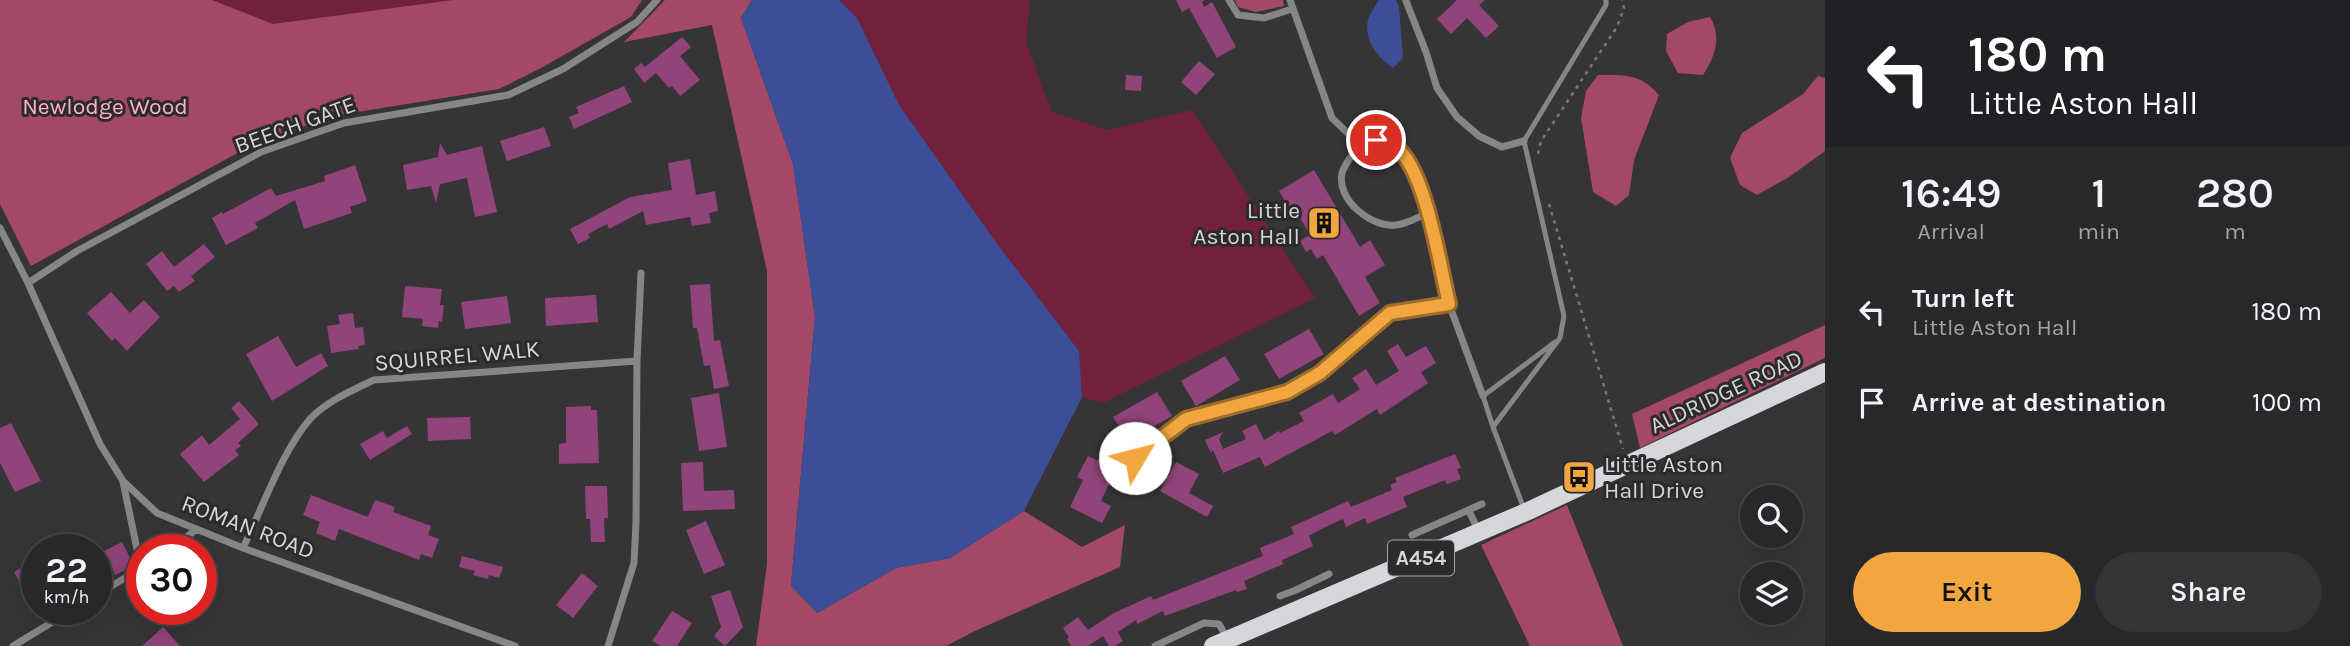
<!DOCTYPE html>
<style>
:root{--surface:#282729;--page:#343335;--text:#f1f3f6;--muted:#a5a5a8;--line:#444446;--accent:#f1a63f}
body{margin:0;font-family:Karla,sans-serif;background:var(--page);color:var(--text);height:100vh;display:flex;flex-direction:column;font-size:26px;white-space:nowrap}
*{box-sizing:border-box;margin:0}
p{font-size:23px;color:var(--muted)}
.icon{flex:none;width:38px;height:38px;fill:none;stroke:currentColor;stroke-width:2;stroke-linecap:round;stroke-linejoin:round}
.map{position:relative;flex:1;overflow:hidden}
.sheet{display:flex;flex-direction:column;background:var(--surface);width:525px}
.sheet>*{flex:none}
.hud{background:#202124;color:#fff;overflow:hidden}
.buttons{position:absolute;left:1740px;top:485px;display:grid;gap:14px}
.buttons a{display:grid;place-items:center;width:63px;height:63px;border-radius:50%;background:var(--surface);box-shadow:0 7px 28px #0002,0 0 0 2px var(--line);font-size:35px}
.speed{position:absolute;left:21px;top:534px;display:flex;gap:14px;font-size:35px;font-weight:700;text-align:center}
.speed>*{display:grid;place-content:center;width:91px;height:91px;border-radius:50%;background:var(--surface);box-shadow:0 7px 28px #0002,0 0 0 2px var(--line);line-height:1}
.speed small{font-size:18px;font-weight:400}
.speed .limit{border:10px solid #d22;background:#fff;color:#111}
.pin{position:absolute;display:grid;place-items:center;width:60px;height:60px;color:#fff;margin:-30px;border:4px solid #fff;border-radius:50%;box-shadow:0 2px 7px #0007}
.me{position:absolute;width:77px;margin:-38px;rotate:53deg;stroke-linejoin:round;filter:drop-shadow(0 0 5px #0008)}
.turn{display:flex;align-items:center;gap:24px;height:147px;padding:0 28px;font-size:32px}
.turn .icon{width:91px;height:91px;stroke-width:2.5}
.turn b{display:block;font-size:49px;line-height:60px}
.eta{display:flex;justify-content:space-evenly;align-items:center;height:119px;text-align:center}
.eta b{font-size:42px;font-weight:600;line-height:49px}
.cta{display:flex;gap:14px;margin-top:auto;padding:14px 28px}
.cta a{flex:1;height:80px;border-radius:42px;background:var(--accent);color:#111;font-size:28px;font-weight:600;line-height:80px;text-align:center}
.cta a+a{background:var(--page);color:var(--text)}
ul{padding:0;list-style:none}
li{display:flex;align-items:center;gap:21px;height:91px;padding:0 28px}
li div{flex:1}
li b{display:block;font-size:26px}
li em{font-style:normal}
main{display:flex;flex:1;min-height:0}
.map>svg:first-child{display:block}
</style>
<main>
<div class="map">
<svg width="1825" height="646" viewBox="0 0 1825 646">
<rect width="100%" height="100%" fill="#363437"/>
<!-- green -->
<path fill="#72203e" d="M212,0h241l-180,24z
M839,0h191l-4,42 26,70 56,18 84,-20 123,188 -212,105 -21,-6 -3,-46 -81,-106 -99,-140 -42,-86z"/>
<!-- forest -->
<path fill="#a34865" d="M0,0h212l61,24 180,-24h189l-11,17 -90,51 -42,21 -166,27 -81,29 -221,121 -31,-62z
M665,0h87l-11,18 52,146 22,153 -24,268 26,28 79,-45 54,-10 74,-47 58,36 43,-22 -5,42 -143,63 -31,16h-190l11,-82v-293l-55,-246 -88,17z
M1235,0h48l1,6 -28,6 -18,-5z
M1710,17c12,20 5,40 -7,58l-25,-2 -12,-22 1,-17 21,-12z
M1598,75c27,0 42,-2 61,20l-25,65 -5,35 -13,11 -23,-14 -12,-74 5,-27z
M1818,76l7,2v73l-36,26 -32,18 -17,-10 -10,-27 12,-25 61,-39z
M1825,325v33l-185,90 -8,-34z
M1567,505l56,141h-93l-49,-101z"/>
<!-- water -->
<path fill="#3d4e99" d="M752,0h87l18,18 42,87 99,140 81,106 3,46 -58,114 -74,47 -54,10 -79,45 -26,-27 24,-269 -22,-153 -52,-146z
M1379,0h17l3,7 4,51 -10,10c-15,-9 -30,-30 -25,-48 2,-7 7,-13 11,-20z"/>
<!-- building -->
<path fill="#90447a" d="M1176,0h29l-3,2 2,5 8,-5 24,45 -19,11 -28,-50 -7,4z
M1457,0h28l-6,5 20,21 -13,12 -19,-20 -16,16 -14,-15z
M682,37l9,10 -11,9 20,24 -20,16 -8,-10 -3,2 -13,-15 -12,10 -10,-14 7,-6 4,4z
M1199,61l16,13 -19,21 -15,-13z
M1126,75l16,1 -1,15 -16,-1z
M624,86l8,16 -58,27 -5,-12 10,-4 -3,-6z
M544,127l7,19 -44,15 -7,-20z
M440,143l7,12 35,-9 15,66 -22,5 -8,-39 -27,6 -4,19 -5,-17 -24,4 -4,-25 35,-8z
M690,159l6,36 19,-4 3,20 -9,2 2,10 -19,3 -2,-9 -44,8 -3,-14 -34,18 -2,-5 -19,10 2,4 -12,6 -8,-15 60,-32 42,-7 -4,-27z
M355,165l12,36 -17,6 2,6 -48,16 -9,-29 -40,23 3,5 -32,17 -14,-27 10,-6 1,2 48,-26 5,8 49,-15 -1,-5z
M1314,170l46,77 10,-7 15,25 -20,12 15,26 -21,13 -36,-61 -6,4 -6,-10 -5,3 -6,-11 10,-6 -15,-26 -4,2 -12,-20z
M204,244l11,13 -24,19 4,5 -16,11 -5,-6 -7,5 -21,-27 16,-13 12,16z
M710,284l4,57 6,-1 9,46 -15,3 -4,-24 -6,1 -7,-38h-4l-3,-43z
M405,286l37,3 -2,16h4l-2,17 -3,-1 -1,7 -16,-2 1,-7 -21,-2z
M111,292l19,21 14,-13 16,17 -33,34 -12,-13 -3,3 -25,-28z
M596,295l2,27 -52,4 -1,-28z
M507,296l4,27 -46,6 -4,-27z
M353,313l2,15 8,-1 2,18 -7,1 1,3 -28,4 -4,-27 13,-2 -2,-9z
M1309,329l15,25 -45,25 -15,-25z
M278,336l18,31 25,-14 7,13 -56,35 -26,-47z
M1398,344l8,13 20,-11 10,17 -15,9 7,11 -48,32 -3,-6 -42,26 -3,-4 -67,36 -5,-10 -37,16 -10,-23 -2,3 -6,-13 18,-8 -4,7 4,10 23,-10 -4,-8 14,-7 8,16 15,-9 1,2 24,-12 -5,-8 34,-19 5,9 22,-14 -8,-11 14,-9 10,16 23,-14 -12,-20z
M1225,356l15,24 -44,26 -15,-25z
M1157,392l15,24 -44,25 -15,-24z
M719,393l8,54 -28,4 -8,-53z
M239,401l20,23 -21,19 3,3 -6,4 4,5 -35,27 -24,-28 22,-19 7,10 31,-26 -9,-11z
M591,406v4h6l2,53 -40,1v-20l7,-1v-36z
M470,417l1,22 -43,2 -1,-23z
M11,423l30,58 -26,11 -15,-29v-35z
M407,426l5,8 -42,26 -10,-16 23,-13 4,7z
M1455,454l6,14 -4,1 4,10 -14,5 -2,-4 -42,17 4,10 -40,17 -2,-6 -19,9 -3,-8 -20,9 -14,8 4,10 -31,14 1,4 -39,17 3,8 -10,3 -1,-2 -71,26 -2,-5 -26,13 -1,-4 -18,12 5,9 -8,5h-6l-6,-10 -15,10h-17l-4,-7 2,-2 -6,-9 15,-11 10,13 26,-17 37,-17 2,4 110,-44 -3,-8 34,-14 -3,-7 57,-26 3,6 41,-17 -2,-5 7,-3 -2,-4z
M1088,456l28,13 -15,32 10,5 -9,17 -32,-16 13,-27 -6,-3z
M703,462l1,29 30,-1 1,19 -52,2 -2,-48z
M1176,462l23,12 -10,19 24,13 -6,11 -47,-26z
M585,486h22l1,32h-4l1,24h-14l-1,-23h-4z
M311,495l57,22 7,-17 20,7 -2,5 38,14 -3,9 11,4 -7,19 -11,-4 -2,6 -80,-31 -4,12 -19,-8 4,-11 -17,-7z
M706,521l19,44 -21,9 -18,-44z
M122,542l12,24 -19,9 -11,-24z
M462,556l41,11 -4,11 -10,-3 -1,4 -15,-4 2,-4 -16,-4z
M37,559v27l-12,7 -11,-21z
M582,573l16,13 -25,32 -17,-13z
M730,590l13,37 -18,19 -11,-10 7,-9 -10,-31z
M672,611l20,12 -15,23h-16l-9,-5z
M163,627l17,19h-38z"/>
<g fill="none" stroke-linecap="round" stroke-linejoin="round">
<!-- path -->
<path stroke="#79777a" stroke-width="2.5" stroke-dasharray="3.5 5" stroke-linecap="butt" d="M1538,154l3,-13 76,-114 7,-19 -2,-8
M1549,204l74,245"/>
<!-- service -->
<path stroke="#868687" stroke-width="5" d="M1493,427l-10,-31 72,-54
M1524,509l-31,-82 67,-89 4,-22 -40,-175 82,-136v-5"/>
<!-- minor -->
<path stroke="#868687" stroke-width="7" d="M1229,0l9,15 26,3 28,-9
M1290,0l42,118 27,26c-5,9 -14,19 -17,29 -6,27 30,55 54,52 11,-1 22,-8 32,-12l21,91 34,92
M1406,1l20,51 11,36 20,29 22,19 23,11 22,-6
M1359,144c5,-1 12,-4 17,-4 33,0 44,48 52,73
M0,228l28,55 72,161 23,37 34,32 86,35 272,98
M28,283l49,-32 184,-99 83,-29 164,-28 55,-26 74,-47 20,-22
M1135,458l51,-39 101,-27 32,-19 71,-60 59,-9
M123,482l18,86
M1469,511l10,21
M1412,535l70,-31
M243,548c19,-39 39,-97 67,-129 17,-18 43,-29 64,-39l263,-19
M168,550l28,-20
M96,595l46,-27
M1280,596l16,-6 33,-16
M13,646l61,-37
M608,646l26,-83 2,-41 1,-161 4,-88
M1155,646l49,-23 15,1 8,14"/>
<!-- primary -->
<path stroke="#d7d6da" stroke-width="18" d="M1213,646l313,-134 299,-140"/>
</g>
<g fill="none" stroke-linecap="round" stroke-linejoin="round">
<defs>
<path id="route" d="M1135,458l51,-39 101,-27 33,-19 70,-60 59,-9c-9,-37 -23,-134 -53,-157 -5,-4 -14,-5 -20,-7"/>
</defs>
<!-- route casing -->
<use href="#route" stroke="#9d6c29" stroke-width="18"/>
<!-- route -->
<use href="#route" stroke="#f1a63f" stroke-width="12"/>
</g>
<!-- icons -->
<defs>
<symbol id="building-square" viewBox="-11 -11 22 22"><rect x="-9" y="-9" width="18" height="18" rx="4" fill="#f1a63f" stroke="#2c2a2d"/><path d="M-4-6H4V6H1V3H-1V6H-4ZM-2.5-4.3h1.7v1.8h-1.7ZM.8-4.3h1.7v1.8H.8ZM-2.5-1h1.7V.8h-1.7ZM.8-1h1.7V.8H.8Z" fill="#111"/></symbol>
<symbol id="bus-square" viewBox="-11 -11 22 22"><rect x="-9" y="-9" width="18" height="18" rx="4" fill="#f1a63f" stroke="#2c2a2d"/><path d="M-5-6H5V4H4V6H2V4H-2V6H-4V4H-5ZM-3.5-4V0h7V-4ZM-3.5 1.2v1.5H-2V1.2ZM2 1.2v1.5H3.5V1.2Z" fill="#111"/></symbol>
</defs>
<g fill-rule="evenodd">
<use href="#building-square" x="1305" y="204" width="38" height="38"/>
<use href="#bus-square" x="1560" y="458" width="38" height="38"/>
</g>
<g text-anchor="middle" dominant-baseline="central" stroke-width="6" stroke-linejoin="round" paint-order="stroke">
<!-- shield labels -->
<rect fill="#2c2a2d" stroke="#a2a1a3" stroke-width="2" x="1388" y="540.5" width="66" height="35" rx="5"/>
<g font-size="21" font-weight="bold" fill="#d5d4d6">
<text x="1421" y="558">A454</text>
</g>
<!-- park labels -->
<g font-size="23" fill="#fdb1c4" stroke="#2c2a2d">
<text x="105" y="106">Newlodge Wood</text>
</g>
<!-- street labels -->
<g font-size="23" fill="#d5d4d6" stroke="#2c2a2d">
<text transform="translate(295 125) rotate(-20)">BEECH GATE</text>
<text transform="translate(457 356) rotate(-5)">SQUIRREL WALK</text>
<text transform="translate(1726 392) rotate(-25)">ALDRIDGE ROAD</text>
<text transform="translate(248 527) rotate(21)">ROMAN ROAD</text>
</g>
<!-- poi labels -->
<g font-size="23" fill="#d5d4d6" stroke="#2c2a2d" text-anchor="end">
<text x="1300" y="210">Little<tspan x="1300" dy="26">Aston Hall</tspan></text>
<text x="1604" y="464" text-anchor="start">Little Aston<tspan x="1604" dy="26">Hall Drive</tspan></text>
</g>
</g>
</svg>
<div class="buttons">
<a><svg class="icon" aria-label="search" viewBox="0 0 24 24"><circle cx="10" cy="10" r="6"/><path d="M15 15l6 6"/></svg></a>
<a><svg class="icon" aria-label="layers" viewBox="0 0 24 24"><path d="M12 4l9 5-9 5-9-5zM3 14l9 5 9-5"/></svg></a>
</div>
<div class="speed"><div>22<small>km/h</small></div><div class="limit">30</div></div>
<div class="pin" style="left:1376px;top:140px;background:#d93025"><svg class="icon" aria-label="arrive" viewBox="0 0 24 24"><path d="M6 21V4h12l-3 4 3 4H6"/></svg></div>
<svg class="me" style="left:1135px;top:458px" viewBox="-20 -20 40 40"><circle r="19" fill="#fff"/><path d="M0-13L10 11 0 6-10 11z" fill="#f1a63f"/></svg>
</div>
<section class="sheet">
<div class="hud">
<div class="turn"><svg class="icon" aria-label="left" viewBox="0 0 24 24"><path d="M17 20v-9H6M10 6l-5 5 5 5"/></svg><div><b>180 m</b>Little Aston Hall</div></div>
</div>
<div class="eta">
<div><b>16:49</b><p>Arrival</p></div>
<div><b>1</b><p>min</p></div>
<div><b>280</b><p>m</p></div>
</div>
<ul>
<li><svg class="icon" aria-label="left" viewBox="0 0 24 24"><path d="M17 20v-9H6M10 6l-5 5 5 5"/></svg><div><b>Turn left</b><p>Little Aston Hall</p></div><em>180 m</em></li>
<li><svg class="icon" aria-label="arrive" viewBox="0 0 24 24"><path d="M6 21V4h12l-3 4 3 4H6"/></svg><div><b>Arrive at destination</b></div><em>100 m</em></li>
</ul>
<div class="cta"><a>Exit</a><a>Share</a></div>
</section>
</main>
